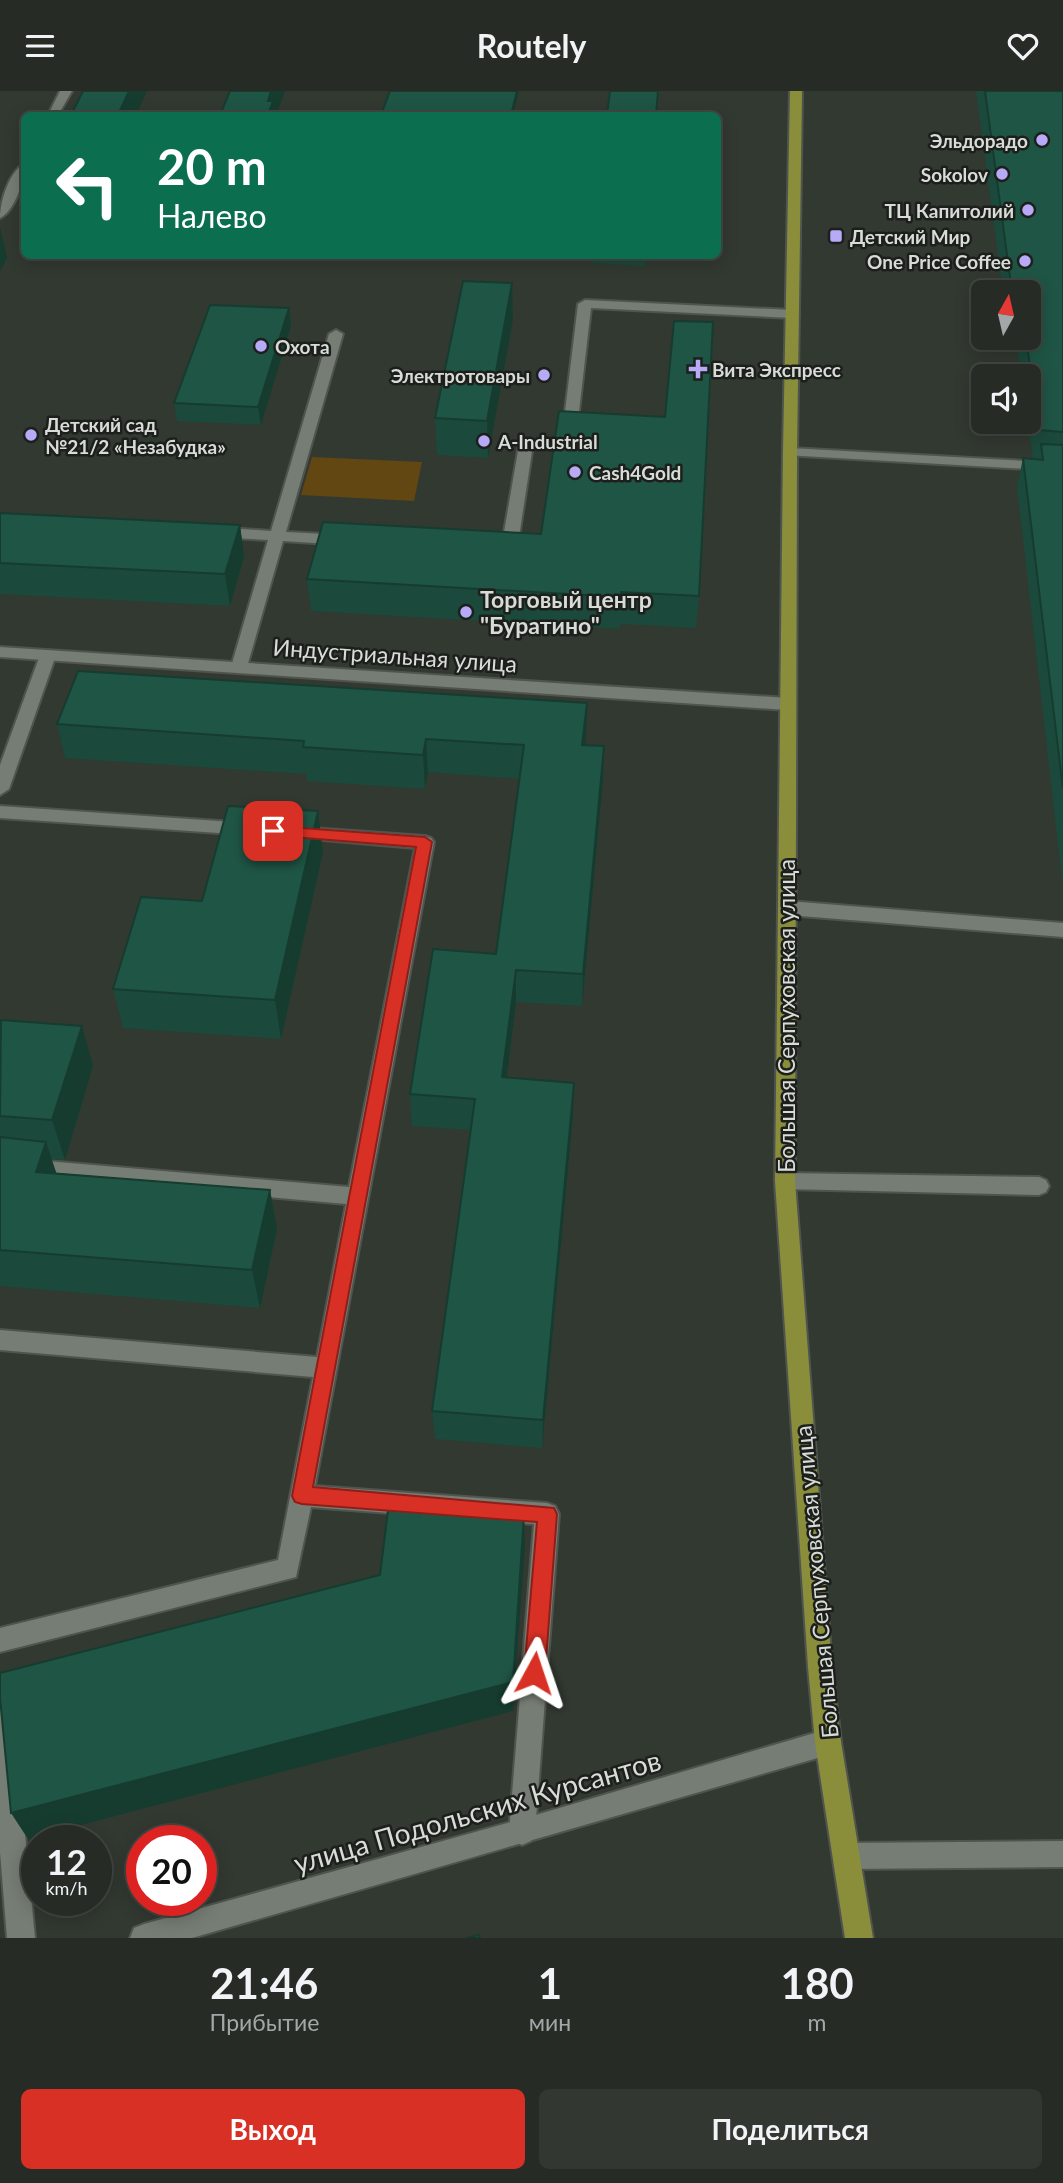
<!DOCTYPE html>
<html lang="ru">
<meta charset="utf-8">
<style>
:root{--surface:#262b25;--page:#323732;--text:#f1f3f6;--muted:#a4a7a7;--line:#424742;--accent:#d93025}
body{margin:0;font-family:Lato,sans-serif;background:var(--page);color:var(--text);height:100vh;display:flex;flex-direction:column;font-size:26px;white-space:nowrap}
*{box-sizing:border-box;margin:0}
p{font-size:23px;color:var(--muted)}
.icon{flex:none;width:38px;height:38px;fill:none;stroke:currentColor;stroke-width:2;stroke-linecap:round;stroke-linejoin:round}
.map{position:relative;height:1847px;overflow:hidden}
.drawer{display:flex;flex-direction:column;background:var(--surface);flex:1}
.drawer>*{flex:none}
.hud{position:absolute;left:21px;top:21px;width:700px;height:147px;border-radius:10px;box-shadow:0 4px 18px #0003,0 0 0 2px var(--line);background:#0b6e4f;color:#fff;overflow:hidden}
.needle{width:46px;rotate:8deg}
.buttons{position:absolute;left:971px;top:189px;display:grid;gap:14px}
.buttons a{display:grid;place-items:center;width:70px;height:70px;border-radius:10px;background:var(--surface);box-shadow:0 4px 18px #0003,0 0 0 2px var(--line);font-size:35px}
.speed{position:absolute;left:21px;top:1734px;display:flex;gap:14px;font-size:35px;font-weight:700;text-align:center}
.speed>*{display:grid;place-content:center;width:91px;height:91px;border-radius:50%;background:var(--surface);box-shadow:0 4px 18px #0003,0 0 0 2px var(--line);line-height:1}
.speed small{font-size:18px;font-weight:400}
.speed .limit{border:10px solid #d22;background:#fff;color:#111}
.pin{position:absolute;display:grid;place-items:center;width:60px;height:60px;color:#fff;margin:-30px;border-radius:14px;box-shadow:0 4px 10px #0006}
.me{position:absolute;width:77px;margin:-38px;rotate:5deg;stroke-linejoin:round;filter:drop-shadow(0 0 5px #0008)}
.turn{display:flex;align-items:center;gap:24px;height:147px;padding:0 21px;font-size:32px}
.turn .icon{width:91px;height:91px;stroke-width:2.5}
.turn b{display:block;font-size:49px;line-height:60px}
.eta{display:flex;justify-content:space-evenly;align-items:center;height:119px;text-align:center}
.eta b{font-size:42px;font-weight:700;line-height:49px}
.cta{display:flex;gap:14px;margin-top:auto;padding:14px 21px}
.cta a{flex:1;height:80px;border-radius:10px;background:var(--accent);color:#fff;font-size:28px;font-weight:700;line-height:80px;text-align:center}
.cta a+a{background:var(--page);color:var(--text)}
header{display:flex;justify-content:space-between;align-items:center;height:91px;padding:0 21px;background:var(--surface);font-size:32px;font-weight:700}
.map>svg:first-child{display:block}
</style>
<header><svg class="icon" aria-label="menu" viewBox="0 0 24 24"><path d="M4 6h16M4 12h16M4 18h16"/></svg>Routely<svg class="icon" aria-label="heart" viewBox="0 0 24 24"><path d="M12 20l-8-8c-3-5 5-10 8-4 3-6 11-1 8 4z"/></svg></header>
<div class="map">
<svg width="1063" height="1847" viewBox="0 0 1063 1847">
<rect width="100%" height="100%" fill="#323931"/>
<!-- green -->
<path fill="#624712" d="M312,366l110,5 -8,39 -113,-6z"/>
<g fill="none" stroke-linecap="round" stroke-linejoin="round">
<defs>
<path id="service" d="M60,0h12l-14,24h-10z
M24,73c1,15 -9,47 -24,54 0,-16 9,-46 24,-54z
M585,209l207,10 7,4 -7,4 -201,-10 -13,112 -7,4 -7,-4 14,-116z
M336,239l7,4 -57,198 59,3 8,5 -8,5 -62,-4 -36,126 -2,4h-12l-2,-4 37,-127 -54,-3 -8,-5 8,-5 57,4 58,-197z
M526,350l7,4 -16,105c-5,7 -19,6 -24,-1l9,-5 17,-99z
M790,357l273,15v8l-278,-16 -2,-3 2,-3z
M48,559l8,5 -47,134 -9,6v-30l40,-110z
M0,715l248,17 6,2 3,4 -3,4 -6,2 -248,-17z
M296,736l129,9 6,2 3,4 -119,644 232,17 8,3 4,8 -24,318 -4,9 -9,4 -9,-4 -4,-9 25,-308 -223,-17 -15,70 -296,75v-24l278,-68 35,-183 -313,-27v-20l317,27 29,-153 -346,-31v-16l349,30 66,-339 -125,-11 -3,-4 3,-4z
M788,810l275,22v14l-275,-22 -6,-2 -3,-5 3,-5z
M785,1082l254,4 7,3 3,6 -3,6 -7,3 -254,-6 -7,-2 -3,-6 3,-6z
M0,1603l9,4 4,9 22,231h-28l-7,-86z
M1063,1750v26l-217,2 -9,-4 -4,-9 4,-9 9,-4z"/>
<path id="minor" d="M828,1638l9,4 4,9 -4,9 -9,4 -636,183h-62l4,-10 10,-4 378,-105z"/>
<path id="tertiary" d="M0,556l788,51 8,6 -8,6 -788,-53z"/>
<path id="primary" d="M790,0h12l-5,361 -2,729 37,486 9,75 32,196h-28l-30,-196 -7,-75 -33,-486 8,-729z"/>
</defs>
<!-- service casing -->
<use href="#service" stroke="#4f554e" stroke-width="4"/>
<!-- minor casing -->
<use href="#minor" stroke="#4f554e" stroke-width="4"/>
<!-- tertiary casing -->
<use href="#tertiary" stroke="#4f554e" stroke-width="4"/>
<!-- primary casing -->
<use href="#primary" stroke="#4f554e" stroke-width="4"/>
<!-- service -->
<use href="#service" fill="#767d74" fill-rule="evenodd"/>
<!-- minor -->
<use href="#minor" fill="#767d74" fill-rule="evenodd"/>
<!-- tertiary -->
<use href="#tertiary" fill="#767d74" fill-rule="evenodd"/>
<!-- primary -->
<use href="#primary" fill="#8a8e3b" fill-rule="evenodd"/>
</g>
<!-- wall -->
<path fill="#1b493b" d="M976,0h87v789h-1l-45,-393 6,-29 10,1 -5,-37h1v-46h-8l-5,-38h13v-46h-26z
M452,164h32l-1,2z
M592,164h54l-1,11 -53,-3z
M512,192l1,36 -25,139 -51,-3 -2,-37z
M289,217l2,18 -30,99 -84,-4 -3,-18z
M0,422l240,12 4,32 -14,49 -230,-12z
M323,431l376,74 -3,32 -76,-4v5l-309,-18 -4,-32z
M57,633l529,13 -1,8 19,1 -1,34 -21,226 -66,-4 -9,76 66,37 -31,333 -107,-9 -3,-28 38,-281 -58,-4 -2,-32 86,-140 24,-175 -92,-7 -3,17 -118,-8 -1,-7 -241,-16z
M323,761l-42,187 -158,-11 -10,-39 89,-88z
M0,932l82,3 11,40 -28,94 -14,-1 5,14 214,17 7,39 -17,79 -260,-22z"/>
<!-- shaded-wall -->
<path fill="#163c30" d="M129,0h18l-11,24h-18z
M271,0h14l-9,24h-8v-14z
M517,0h2l-6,24h-2z
M0,136l7,31 -7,13z
M512,192l1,36 -25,139 -1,-37z
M289,217l2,18 -30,99 -3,-18z
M240,434l4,32 -14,49 -5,-32z
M587,612l-1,34 -4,42v-34z
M426,648l2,33 -3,17 -2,-34z
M604,655l-1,34 -21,226 1,-32z
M318,720l5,41 -42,187 -6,-39z
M516,879v32l-13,107 -1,-32z
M82,935l11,40 -28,94 -13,-40z
M574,992l-1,32 -31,333 1,-28z
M46,1051l13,39 -23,-9z
M270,1099l7,39 -17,79 -8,-38z
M524,1423l1,32 -12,165 -485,128 -17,-26z"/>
<!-- building -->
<path fill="#1f5545" stroke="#163c30" stroke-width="2" d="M83,0h46l-11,24h-47z
M230,0h41l-3,10h5l-5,14h-48z
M390,0h127l-6,24h-130z
M610,0h48l-2,24h-49z
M985,0h78v341l-24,-2 -13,-92h3v-46h-17z
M463,190l49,2 -25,138 -52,-3z
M210,214l79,3 -31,99 -84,-4z
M674,230l39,1 -14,274 -78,-4v5l-314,-18 16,-57 218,12 18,-123 106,6z
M1041,353l22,1v344l-40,-331 20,2z
M0,422l240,12 -15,49 -225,-11z
M78,580l509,32 -5,42 22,1 -21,228 -67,-4 -14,107 72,6 -31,337 -111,-9 43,-312 -65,-5 23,-145 63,5 28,-209 -98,-6 -3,16 -120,-8 1,-6 -247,-17z
M228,715l90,5 -43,189 -162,-11 28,-92 61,4z
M1,929l81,6 -30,94 -52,-4z
M0,1046l46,5 -10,30 234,18 -18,80 -252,-20z
M389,1411l135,12 -11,168 -502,131 -11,-115v-25l380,-98z
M479,1844l1,3h-14z"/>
<!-- route -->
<path fill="#d93025" stroke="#8d1f18" stroke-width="2" d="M273,735l152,11 7,5 -119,645 241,21 3,6 -12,159 -3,7 -8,3 -7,-3 -3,-7 13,-151 -235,-18 -7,-2 -3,-6 124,-649 -148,-12 -2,-4 2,-3z"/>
<!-- markers -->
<g fill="#b7abf8" stroke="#1c1f1c" stroke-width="2.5">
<circle cx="1042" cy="49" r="7"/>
<circle cx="1002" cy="83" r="7"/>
<circle cx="1028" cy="119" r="7"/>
<rect x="829" y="138" width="14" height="14" rx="3.5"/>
<circle cx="1025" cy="170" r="7"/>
<circle cx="261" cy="255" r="7"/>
<path d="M694.5 267.5h7v7h7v7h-7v7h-7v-7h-7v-7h7z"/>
<circle cx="544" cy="284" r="7"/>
<circle cx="31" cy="344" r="7"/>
<circle cx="484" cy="350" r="7"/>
<circle cx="575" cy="381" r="7"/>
<circle cx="466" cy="521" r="7"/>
</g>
<g text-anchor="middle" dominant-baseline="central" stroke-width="5" stroke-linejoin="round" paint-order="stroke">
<!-- far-poi labels -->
<g font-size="19" font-weight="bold" fill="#d8dcd7" stroke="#1c1f1c" text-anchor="start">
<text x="1028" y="49" text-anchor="end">Эльдорадо</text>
<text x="988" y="83" text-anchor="end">Sokolov</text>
<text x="1014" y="119" text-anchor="end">ТЦ Капитолий</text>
<text x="850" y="145">Детский Мир</text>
<text x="1011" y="170" text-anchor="end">One Price Coffee</text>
<text x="275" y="255">Охота</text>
<text x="712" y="278">Вита Экспресс</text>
<text x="530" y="284" text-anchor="end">Электротовары</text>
<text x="45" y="333">Детский сад<tspan x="45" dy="22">№21/2 «Незабудка»</tspan></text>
<text x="498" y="350">A-Industrial</text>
<text x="589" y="381">Cash4Gold</text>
</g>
<!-- poi labels -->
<g font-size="23" font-weight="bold" fill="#d8dcd7" stroke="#1c1f1c" text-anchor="start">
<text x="480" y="508">Торговый центр<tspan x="480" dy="26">"Буратино"</tspan></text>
</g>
<!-- street labels -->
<g font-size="23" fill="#d8dcd7" stroke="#1c1f1c">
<text transform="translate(395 564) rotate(4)">Индустриальная улица</text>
<text transform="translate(786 925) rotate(-90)">Большая Серпуховская улица</text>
<text transform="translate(816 1491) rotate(-95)">Большая Серпуховская улица</text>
</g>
<!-- near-street labels -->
<g font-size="28" fill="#d8dcd7" stroke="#1c1f1c">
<text transform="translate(477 1720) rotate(-16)">улица Подольских Курсантов</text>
</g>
</g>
</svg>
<div class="buttons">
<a><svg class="needle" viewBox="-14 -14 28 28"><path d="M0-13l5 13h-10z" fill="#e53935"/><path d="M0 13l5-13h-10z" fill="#a4a7a7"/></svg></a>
<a><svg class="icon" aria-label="sound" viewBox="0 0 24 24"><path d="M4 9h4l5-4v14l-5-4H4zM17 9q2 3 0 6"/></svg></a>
</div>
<div class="speed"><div>12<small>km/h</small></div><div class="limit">20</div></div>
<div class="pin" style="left:273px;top:740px;background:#d93025"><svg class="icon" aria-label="arrive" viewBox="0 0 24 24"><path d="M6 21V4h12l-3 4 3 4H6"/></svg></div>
<svg class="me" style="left:534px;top:1582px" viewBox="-20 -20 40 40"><path d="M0-17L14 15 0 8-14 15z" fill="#d93025" stroke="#fff" stroke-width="4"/></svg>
<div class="hud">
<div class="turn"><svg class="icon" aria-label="left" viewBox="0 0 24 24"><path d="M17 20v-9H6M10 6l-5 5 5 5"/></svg><div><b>20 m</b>Налево</div></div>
</div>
</div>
<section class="drawer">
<div class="eta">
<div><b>21:46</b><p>Прибытие</p></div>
<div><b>1</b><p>мин</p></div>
<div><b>180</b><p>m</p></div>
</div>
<div class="cta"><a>Выход</a><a>Поделиться</a></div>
</section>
